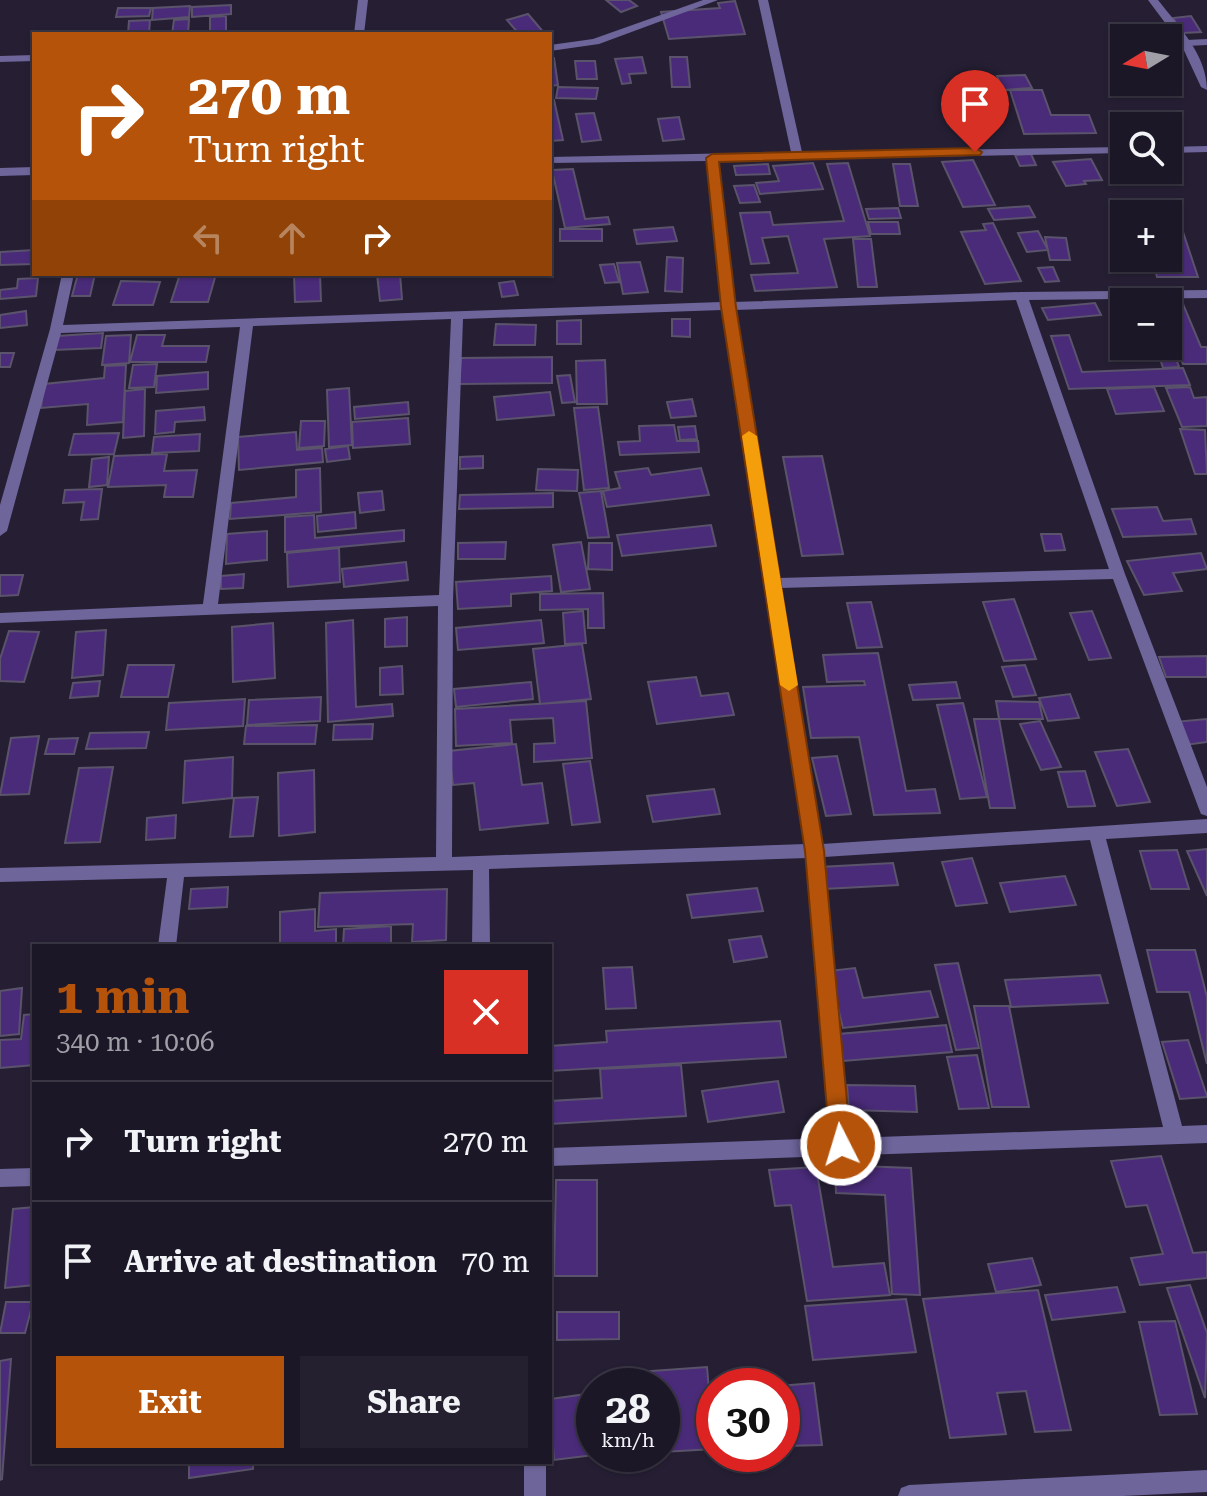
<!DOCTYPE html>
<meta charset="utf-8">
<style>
:root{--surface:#1c1727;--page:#25202f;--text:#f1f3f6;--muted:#a09fa7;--line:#3a3644;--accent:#b45309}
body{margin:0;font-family:"Roboto Serif",serif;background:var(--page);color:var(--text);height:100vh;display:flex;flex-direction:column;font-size:30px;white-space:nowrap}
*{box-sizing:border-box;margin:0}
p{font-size:26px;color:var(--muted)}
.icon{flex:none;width:44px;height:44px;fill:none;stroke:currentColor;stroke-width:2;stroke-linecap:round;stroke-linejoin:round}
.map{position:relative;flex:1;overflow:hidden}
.side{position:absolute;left:32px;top:944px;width:520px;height:520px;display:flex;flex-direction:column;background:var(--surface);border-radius:0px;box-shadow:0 2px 6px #0004,0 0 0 2px var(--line)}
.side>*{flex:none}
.banner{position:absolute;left:32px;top:32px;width:520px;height:244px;border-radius:0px;box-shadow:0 2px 6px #0004,0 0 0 2px var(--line);background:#b45309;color:#fff;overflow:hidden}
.needle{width:52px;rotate:260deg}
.controls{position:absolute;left:1110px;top:24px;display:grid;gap:16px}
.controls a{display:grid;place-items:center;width:72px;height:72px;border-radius:0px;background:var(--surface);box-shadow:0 2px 6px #0004,0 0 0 2px var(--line);font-size:40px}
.speed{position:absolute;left:576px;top:1368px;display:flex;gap:16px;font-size:40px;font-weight:700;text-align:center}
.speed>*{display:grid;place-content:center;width:104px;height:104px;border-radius:50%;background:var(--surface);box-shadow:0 2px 6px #0004,0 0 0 2px var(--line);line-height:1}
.speed small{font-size:20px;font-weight:400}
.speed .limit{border:12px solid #d22;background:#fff;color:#111}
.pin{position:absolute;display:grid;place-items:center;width:68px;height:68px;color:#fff;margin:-82px -34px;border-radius:50% 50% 50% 0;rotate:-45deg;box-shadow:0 0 8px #0007}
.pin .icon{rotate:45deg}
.me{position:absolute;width:88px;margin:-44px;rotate:355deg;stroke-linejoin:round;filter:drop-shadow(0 0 6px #0008)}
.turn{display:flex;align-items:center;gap:28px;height:168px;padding:0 24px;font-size:36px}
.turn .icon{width:104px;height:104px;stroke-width:2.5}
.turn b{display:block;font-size:56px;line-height:68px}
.lanes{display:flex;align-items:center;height:76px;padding:0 24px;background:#0003;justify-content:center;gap:40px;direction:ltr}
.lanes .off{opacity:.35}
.round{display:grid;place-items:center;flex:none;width:84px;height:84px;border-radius:0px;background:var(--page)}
.overview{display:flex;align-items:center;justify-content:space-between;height:136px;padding:0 24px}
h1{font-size:48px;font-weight:700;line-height:60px;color:var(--accent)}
.button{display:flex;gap:16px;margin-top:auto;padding:16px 24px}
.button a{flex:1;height:92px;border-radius:0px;background:var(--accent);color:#fff;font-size:32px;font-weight:700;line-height:92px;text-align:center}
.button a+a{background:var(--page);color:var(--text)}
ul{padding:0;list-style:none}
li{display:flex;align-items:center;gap:24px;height:120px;padding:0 24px;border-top:2px solid var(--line)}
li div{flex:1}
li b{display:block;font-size:30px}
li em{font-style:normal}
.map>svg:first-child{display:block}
</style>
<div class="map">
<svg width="1207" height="1496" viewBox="0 0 1207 1496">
<rect width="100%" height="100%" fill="#261f34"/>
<!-- building -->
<path fill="#4a2b7a" stroke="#5a536b" stroke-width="2" d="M606,0h23l8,6 -16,6z
M735,1l10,33 -76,5 -8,-27 59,-4 -2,-5z
M231,5v9l-39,3v-10z
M190,6l-1,11 -37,3 1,-12z
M118,8h33l-2,8 -33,1z
M528,14l17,20h-26l-12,-14z
M226,16v18h-16v-17z
M1191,16l10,16 -18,1 -10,-15z
M189,19l-1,15h-16l2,-14z
M150,20l-1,14h-21l1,-13z
M642,57l4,16 -17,1 2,9 -9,1 -7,-25z
M670,57h17l3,30h-18z
M550,58h4l4,27 -8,1z
M575,61h20l2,18h-20z
M1025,75l7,13 -29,2 -6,-14z
M558,87l40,1 -2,11 -40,-1z
M1010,90h32l9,25h38l7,18 -72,1z
M550,100h4l9,40 -13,1z
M594,113l7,27 -19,2 -6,-28z
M679,117l5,22 -21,2 -5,-22z
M1031,154l5,11 -16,1 -5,-11z
M1091,159l11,21 -18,1 2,3 -20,2 -13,-24z
M973,160l22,45 -32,2 -21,-45z
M813,163l10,26 -63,5 -4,-11 23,-2 -6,-15z
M848,163l22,73 -46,3 13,48 -82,4 -4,-16 47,-2 -10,-37 -26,2 7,25 -18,1 -11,-51 30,-1 3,13 71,-4 -17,-57z
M768,164l2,10 -34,1 -2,-9z
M893,164h17l8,42h-18z
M573,169l12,50 23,-2 2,7 -45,4 -13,-58z
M754,185l6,17 -20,1 -6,-17z
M1147,203l5,11 -33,1 -5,-11z
M1029,206l6,11 -41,3 -6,-11z
M898,208l3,10 -32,1 -3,-10z
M868,222h30l2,12h-29z
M993,223l28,58 -36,3 -24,-52 25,-2 -3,-6z
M673,227l4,14 -40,3 -3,-14z
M560,229h42v12h-42z
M1168,229h14l16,48h-41l-5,-19h16z
M1038,231l10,19 -21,2 -9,-19z
M1045,237l21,1 4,22h-20z
M853,239h18l6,48h-19z
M34,250v14l-34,1v-13z
M667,257l16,1 -1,34 -17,-1z
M640,262l8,30 -25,2 -6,-31z
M614,264l5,18 -14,1 -5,-18z
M1053,267l6,14 -14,1 -7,-14z
M78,274h17l-5,22h-18z
M180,274h36l-8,28h-37z
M294,274h26l1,27 -26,1z
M377,274h23l2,25 -22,2z
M38,278l-2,18 -36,3v-9l17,-2 1,-9z
M121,281l39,1 -7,23h-40z
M514,281l4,14 -16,2 -3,-14z
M1095,303l6,12 -53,5 -6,-12z
M1168,304h15l18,43h6v17h-24l-15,-41z
M26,311l1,14 -27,3v-13z
M672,319h18v18l-18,-1z
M581,320v24h-24v-23z
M496,324l40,1 -1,20h-41z
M103,333l-2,15 -47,2 3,-14z
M131,335l-2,28 -27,2 4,-29z
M137,335h28l-3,11h47l-3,16h-76z
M1069,335l13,37 101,-4 7,17 -121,4 -18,-53z
M1168,344h3l8,23 -16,1 -7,-22z
M0,353h14l-4,14h-10z
M552,357v26l-93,1 2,-26z
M605,360l2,44h-30l-1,-43z
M157,364l-3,23 -25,1 4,-23z
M126,365l-3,57 -36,3 1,-21 -47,4 3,-24 60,-6 1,-12z
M208,372v17l-52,4 1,-17z
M570,375l5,27 -13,1 -5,-27z
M1154,387l10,24 -48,3 -9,-25z
M1190,387l4,11 13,-1v29l-25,1 -16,-39z
M349,388l3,57 -23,2 -2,-57z
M145,389l-1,47 -21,2 2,-47z
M550,392l4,23 -57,5 -3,-23z
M692,399l4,17 -25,2 -4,-16z
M408,402l1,12 -54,5 -1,-12z
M204,407l1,13 -30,2 -1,10 -19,2 1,-23z
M598,407l11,81 -25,2 -10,-82z
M408,418l2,26 -57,4 -1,-26z
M301,421h24l-1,25 -25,2z
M674,425l3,16h21l1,11 -79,3 -2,-13 22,-1 -1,-15z
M695,426l2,13 -17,1 -2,-13z
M1180,429l25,1 2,44h-12z
M296,432l1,18 25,-2 1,14 -84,8 -1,-33z
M119,433l-5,21 -45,1 5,-21z
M200,434l-1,17 -47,2 2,-16z
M348,446l2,13 -23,3 -2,-13z
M167,454l-3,17 33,-1 -4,27h-29l2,-12 -58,2 6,-31z
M483,456v12l-23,1v-12z
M822,456l21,98 -41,2 -19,-99z
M109,457l-2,28 -18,2 3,-28z
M320,468l1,44 -91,7 1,-16 65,-6v-27z
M648,468l3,7 50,-7 8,27 -102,12 -4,-16 17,-3 -5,-16z
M538,469l40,1 -1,21 -41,-1z
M102,489l-4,30 -17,1 3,-18 -21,1 2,-13z
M382,491l2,19 -24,3 -2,-20z
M601,491l8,46 -21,1 -9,-45z
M553,493v14l-94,2 1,-14z
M1157,507l6,14 28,-2 5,15 -73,3 -11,-28z
M355,512l1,16 -38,4 -1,-16z
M314,515l1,23 89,-8v11l-119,11v-35z
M711,525l5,21 -94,10 -5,-21z
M267,531v29l-41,4 1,-30z
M1041,534h20l4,16 -20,1z
M506,542l-1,17h-47v-16z
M581,542l9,47 -29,3 -8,-47z
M589,543h23v27l-24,-1z
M339,548l1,34 -52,5 -1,-34z
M1201,553l6,16 -34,4 9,18 -38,4 -17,-34z
M406,562l2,18 -64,7 -2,-18z
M244,574l-1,14 -22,1v-13z
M0,575h23l-5,20 -18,1z
M551,576l1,15 -41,3v12l-53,3 -2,-27z
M603,593l1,35h-16v-19l-48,1v-16z
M1014,599l22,60 -32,2 -21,-59z
M871,602l11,45 -25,1 -10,-45z
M583,611l3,32 -21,1 -2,-31z
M1092,611l19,47 -22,2 -19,-47z
M407,617v29l-22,1v-28z
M353,620l3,87 36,-3 1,12 -65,6 -2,-99z
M541,620l3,23 -86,7 -2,-22z
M273,623l2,55 -42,4 -1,-55z
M106,630l-3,45 -31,3 4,-46z
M9,631l30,1 -15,50 -24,-1v-22z
M582,644l9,55 -51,5 -7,-55z
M878,653l28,138 29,-2 5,24 -66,2 -15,-78 -48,1 -8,-51 62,-2 -1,-4 -37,1 -4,-27z
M1207,656v21h-41l-7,-20z
M128,665h46l-6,32h-47z
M1025,665l11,30 -23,2 -11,-30z
M402,666l1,28 -23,1v-27z
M696,677l5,19 27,-3 6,22 -77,9 -9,-42z
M100,681l-2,15 -28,2 3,-15z
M531,682l2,17 -77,8 -2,-18z
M956,682l4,16 -47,2 -4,-15z
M1070,694l9,24 -31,3 -9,-23z
M321,697l-1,24 -73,4 2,-25z
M245,699l-2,27 -77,4 3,-27z
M586,701l6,57 -58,4v-18l21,-1 -2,-25 -43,2 2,23 -56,3 -1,-37z
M996,701l43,1 4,17h-44z
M963,703l24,94 -27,2 -23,-94z
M974,719h25l16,89h-25z
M1207,719v23l-22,3 -11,-23z
M1040,721l21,46 -20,3 -21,-46z
M373,724l-1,15 -39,1 1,-15z
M317,725l-2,19h-71l2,-18z
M149,732l-3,16 -60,1 4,-16z
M39,736l-10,58 -29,1 11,-57z
M78,738l-4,16h-29l4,-15z
M516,744l6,41 20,-2 6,40 -68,7 -6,-47 -21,2 -4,-34z
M1128,749l22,53 -33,4 -22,-54z
M837,756l14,58 -25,2 -14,-58z
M233,757l-1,41 -49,5 2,-42z
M590,761l10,61 -28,3 -9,-61z
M113,767l-13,75 -35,1 14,-75z
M314,770l1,62 -36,4 -1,-63z
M1085,771l10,35 -27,1 -10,-35z
M714,789l6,25 -67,8 -6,-26z
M258,797l-5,39 -23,1 4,-39z
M176,815l-1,23 -29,2 1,-22z
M1207,849v47l-20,-45z
M1177,850l12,39h-38l-11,-38z
M972,858l15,45 -31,3 -14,-44z
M893,863l5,22 -74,4 -4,-22z
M1065,876l11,29 -66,7 -10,-29z
M228,887l-1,20 -38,2 2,-20z
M757,888l6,23 -71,7 -5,-23z
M447,889l-1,51 -34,2 1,-18 -95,3 2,-34z
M315,909v22l21,-2v17h-56v-34z
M391,926v20h-48l1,-17z
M761,936l6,21 -33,5 -5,-22z
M1147,950h48l12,47v67l-18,-72h-32z
M958,963l21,85 -23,2 -21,-85z
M632,967l4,41 -30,1 -3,-41z
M855,968l8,30 67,-7 8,26 -95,11 -14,-57z
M1100,975l8,28 -97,4 -6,-27z
M22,988l-3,46 -19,2v-45z
M974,1006h35l20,101h-37z
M34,1014v51l-34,3v-28l21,-1 3,-24z
M780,1021l6,36 -236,14v-25l57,-4 -1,-11z
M946,1025l6,27 -109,9 -5,-27z
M1188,1040l19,56v1l-27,2 -18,-57z
M977,1055l12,53 -30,1 -12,-52z
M681,1065l5,51 -136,8v-23l52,-3 -2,-29z
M778,1081l6,31 -76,10 -6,-31z
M847,1085l68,1 2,26 -68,-2z
M1161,1156l32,97 14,-1v26l-67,7 -9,-27 32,-4 -16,-49 -21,2 -15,-46z
M835,1165l76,3 9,127 -28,-1 -7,-99 -49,-2z
M816,1167l17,100 51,-4 6,32 -83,6 -16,-96 -16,1 -6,-36z
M556,1180h41v96h-43z
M34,1207v78l-29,3 8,-79z
M1032,1258l9,27 -45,7 -8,-28z
M1190,1285l17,48 -2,65 -38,-110z
M1117,1287l8,25 -73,8 -7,-25z
M1038,1290l33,140 -36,2 -9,-41 -29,2 9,41 -56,4 -27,-139z
M906,1299l10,53 -103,8 -8,-54z
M6,1302h27l-8,31h-25z
M557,1312h62v27l-62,1z
M1175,1321l22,93 -37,1 -21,-93z
M11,1359l-9,120 -2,1v-119z
M707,1367l7,82 -52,3v-66h-23l-1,-14z
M814,1383l8,62 -37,1 -3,-60h-3z
M594,1393v61h8l-48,6 -4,-61z
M189,1462h64v7l-64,9z"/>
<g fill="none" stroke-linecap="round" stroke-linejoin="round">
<!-- minor -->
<path fill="#6e659b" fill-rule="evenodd" d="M358,0h10l-4,34h-10z
M703,0h15l-119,44 -49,7v-6l43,-6z
M758,0h10l34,152 322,-5v6l-406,8 16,141 287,-10 186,-2v8l-178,2 96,274 82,213v29l-6,-2 -2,-5 -86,-230 -333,9 42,256 385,-25v14l-101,6 76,287 25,-1v18l-657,23v-18l281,-10 -24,-280 -318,11 1,77h-18l1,-76 -289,7 -8,69h-18l9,-68 -167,4v-14l436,-11 2,-251 -438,17v-10l203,-9 37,-277 -179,6 -54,198 -7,5v-31l50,-176 12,-55h12l-11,51 658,-23 -15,-141 -156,2v-6l241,-5zM1016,300l93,269 -330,9 -44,-268zM722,310l84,534 -354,13 1,-257 10,-281zM451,319l-12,276 -221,9 35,-278zM1090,840l73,287 -313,11 -26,-281z
M1207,39v6l-21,1 -5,-3 5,-3z
M34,55v6l-34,1v-6z
M1207,146v6l-39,1v-6z
M34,167v8l-34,1v-8z
M34,1168v18l-34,1v-18z
M524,1462h22v34h-22z
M1207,1470v22l-84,4h-225l3,-8 8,-3z"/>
<!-- tertiary -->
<path fill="#6e659b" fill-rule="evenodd" d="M1148,0h10c21,27 49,55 49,90l-6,-3 -20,-43z"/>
</g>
<!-- route -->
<path fill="#b45309" stroke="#753606" stroke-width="2" d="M975,148l7,4 -2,3 -261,7 17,145 88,544 27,294 -3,7 -7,3 -8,-3 -3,-7 -25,-294 -84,-544 -15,-149 6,-4z"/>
<!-- slow -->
<path fill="#f59e0b" d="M749,431l8,5 41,249 -9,6 -9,-6 -38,-249z"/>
</svg>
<div class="controls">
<a><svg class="needle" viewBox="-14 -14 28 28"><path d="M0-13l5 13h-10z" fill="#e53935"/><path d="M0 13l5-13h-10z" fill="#a09fa7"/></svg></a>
<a><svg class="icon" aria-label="search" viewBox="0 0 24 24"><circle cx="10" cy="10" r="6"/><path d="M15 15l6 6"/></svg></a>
<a>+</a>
<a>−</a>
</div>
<div class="speed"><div>28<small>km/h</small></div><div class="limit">30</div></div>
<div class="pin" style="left:975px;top:152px;background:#d93025"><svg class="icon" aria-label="arrive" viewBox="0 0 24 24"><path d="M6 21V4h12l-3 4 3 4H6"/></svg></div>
<svg class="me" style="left:841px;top:1145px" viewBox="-20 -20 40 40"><circle r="17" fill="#b45309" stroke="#fff" stroke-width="3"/><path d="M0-11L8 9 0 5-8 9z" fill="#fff"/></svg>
<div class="banner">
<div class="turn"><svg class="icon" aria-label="right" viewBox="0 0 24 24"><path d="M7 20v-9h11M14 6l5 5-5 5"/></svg><div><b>270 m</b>Turn right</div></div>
<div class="lanes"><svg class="icon off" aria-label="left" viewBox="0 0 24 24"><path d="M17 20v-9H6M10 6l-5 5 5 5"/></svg><svg class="icon off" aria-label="ahead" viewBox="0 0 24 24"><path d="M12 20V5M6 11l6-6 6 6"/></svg><svg class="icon" aria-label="right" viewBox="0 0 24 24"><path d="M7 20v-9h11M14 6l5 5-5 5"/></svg></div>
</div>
<section class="side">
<div class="overview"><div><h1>1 min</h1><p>340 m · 10:06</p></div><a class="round" style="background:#d93025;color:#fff"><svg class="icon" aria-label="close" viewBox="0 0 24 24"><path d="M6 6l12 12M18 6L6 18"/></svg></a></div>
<ul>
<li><svg class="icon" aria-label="right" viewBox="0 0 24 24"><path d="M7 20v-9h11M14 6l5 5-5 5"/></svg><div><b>Turn right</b></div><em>270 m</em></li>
<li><svg class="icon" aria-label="arrive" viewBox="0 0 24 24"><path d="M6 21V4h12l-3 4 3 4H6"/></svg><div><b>Arrive at destination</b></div><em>70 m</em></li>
</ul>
<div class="button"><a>Exit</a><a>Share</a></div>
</section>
</div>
